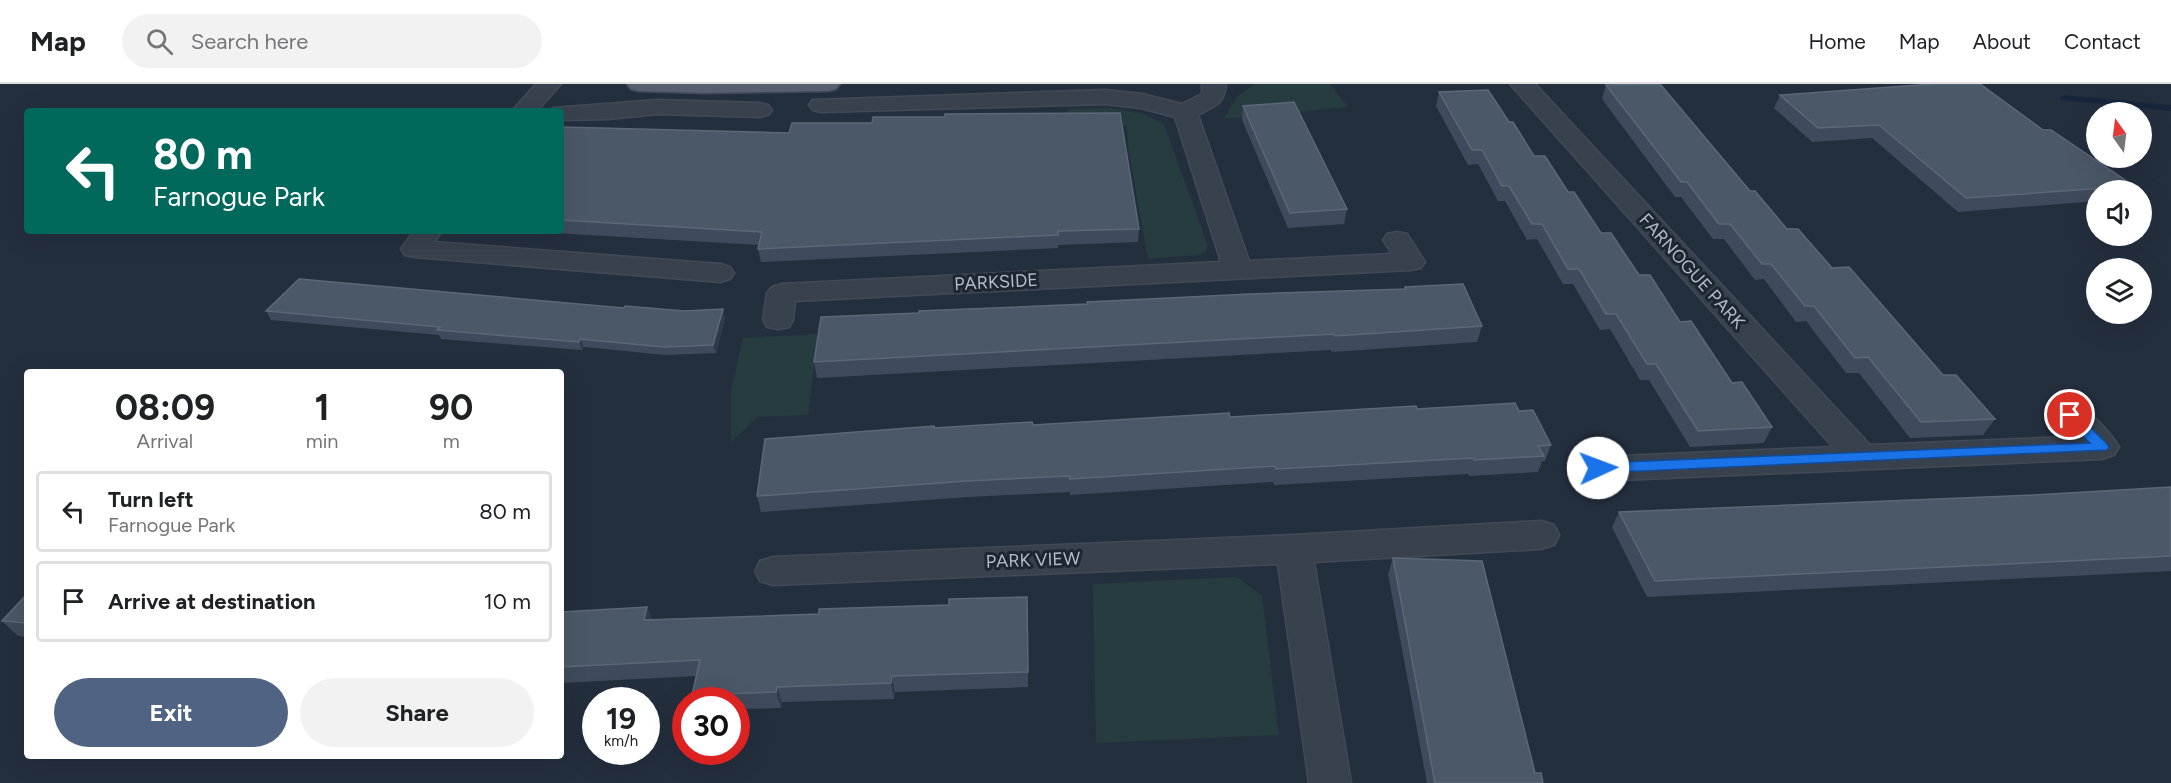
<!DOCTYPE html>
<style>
:root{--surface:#fff;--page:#f2f2f2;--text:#202124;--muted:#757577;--line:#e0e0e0;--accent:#506383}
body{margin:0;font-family:Figtree,sans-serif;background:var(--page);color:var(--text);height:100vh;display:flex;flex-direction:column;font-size:22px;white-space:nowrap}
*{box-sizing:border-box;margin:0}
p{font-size:20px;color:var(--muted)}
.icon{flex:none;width:33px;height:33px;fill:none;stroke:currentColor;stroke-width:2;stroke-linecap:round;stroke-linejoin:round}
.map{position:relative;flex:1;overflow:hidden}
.sheet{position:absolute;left:24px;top:285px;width:540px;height:390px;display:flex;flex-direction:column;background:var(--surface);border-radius:6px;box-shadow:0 6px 24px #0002}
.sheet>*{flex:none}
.banner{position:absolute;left:24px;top:24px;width:540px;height:126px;border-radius:6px;box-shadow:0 6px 24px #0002;background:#00695c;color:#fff;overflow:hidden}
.needle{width:39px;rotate:346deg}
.buttons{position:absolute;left:2086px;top:18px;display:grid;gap:12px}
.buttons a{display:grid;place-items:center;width:66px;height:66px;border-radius:50%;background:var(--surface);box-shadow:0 6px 24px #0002;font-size:30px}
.speed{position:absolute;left:582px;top:603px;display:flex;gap:12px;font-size:30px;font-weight:700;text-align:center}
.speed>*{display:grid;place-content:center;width:78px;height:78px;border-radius:50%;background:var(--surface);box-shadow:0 6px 24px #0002;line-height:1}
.speed small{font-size:15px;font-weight:400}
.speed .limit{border:9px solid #d22;background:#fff;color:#111}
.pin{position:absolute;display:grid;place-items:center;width:51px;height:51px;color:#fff;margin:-26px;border:3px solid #fff;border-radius:50%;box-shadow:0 2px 6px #0007}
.me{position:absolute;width:66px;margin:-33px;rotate:88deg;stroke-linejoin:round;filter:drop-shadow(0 0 4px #0008)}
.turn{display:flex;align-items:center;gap:21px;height:126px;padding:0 30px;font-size:27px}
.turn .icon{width:78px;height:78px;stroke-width:2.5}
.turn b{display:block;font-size:42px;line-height:51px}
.eta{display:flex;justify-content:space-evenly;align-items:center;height:102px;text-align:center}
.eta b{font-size:36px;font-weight:700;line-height:42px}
.cta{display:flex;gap:12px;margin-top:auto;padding:12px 30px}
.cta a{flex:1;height:69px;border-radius:36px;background:var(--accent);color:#fff;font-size:24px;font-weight:700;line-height:69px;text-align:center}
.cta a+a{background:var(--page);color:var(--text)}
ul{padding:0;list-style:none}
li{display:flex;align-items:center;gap:18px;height:81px;margin:0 12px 9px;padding:0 18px;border:3px solid var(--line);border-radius:6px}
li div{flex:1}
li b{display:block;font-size:22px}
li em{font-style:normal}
header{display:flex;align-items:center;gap:36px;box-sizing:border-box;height:84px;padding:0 30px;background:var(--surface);border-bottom:2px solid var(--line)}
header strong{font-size:28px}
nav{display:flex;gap:33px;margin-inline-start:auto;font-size:21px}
.search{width:420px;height:54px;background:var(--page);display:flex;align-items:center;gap:15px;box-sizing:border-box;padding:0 21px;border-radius:33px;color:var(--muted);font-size:22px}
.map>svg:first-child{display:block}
</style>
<header>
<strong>Map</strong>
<div class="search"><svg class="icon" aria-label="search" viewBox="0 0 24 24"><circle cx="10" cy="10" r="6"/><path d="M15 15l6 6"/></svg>Search here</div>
<nav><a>Home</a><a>Map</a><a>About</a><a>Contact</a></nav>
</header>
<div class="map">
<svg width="2171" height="699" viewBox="0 0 2171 699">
<rect width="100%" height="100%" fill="#242f3e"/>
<!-- green -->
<path fill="#263c3f" d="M1254,0h76l18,23 -125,12 15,-23z
M1111,24l33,6 20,10 44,122 -3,6 -7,3 -50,4 -19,-106 -2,-27 -57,-1 -2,-16z
M818,250l-10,81 -50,2 -27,25v-52l12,-52z
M1237,493l25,19 17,139 -183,8 -3,-159z"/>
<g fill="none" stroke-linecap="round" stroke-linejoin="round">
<!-- stream -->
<path fill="#17263c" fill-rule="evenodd" d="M2064,11l107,10v6l-110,-11 -2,-2z"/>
<defs>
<path id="minor" d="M536,0h25l-24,27h-25z
M1202,0h24c-2,21 -11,21 -28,31l51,146 143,-7 -9,-14 4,-6 10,-2 10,2 18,28 -4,6 -10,2 -616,31 -2,19 -4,7 -11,2 -11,-2 -4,-7 4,-27 5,-6 10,-3 439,-22 -46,-145 -34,-9 -36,-4 -284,8 -8,-2 -4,-5 4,-5 292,-10 37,4 40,10 20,-10z
M1510,0h25l335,361 202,-8 -18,-22 5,-8c8,-2 15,-4 23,1 13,8 29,26 37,39l-5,8 -12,4 -504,22 -12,-3 -5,-9 5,-9 12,-3 235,-10z
M658,16l102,3 8,2 4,5 -4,5 -8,2 -102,-3 -50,5 -47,1v-9h-11l3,-3z
M414,147h28l-8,11 286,22 10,3 4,6 -4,6 -10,3 -305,-25 -10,-2 -4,-6z
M1541,437l13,4 5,10 -5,10 -13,4 -227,13 37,221h-42l-31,-219 -505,21 -13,-4 -5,-10 5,-10 13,-4 521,-22z"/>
<path id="major" d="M627,0h213l-4,5 -8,2 -124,2 -65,-2 -8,-2z"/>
</defs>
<!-- minor casing -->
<use href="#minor" stroke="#414a57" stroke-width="3"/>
<!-- major casing -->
<use href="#major" stroke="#414a57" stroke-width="3"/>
<!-- minor -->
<use href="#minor" fill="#38414e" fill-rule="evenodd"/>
<!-- major -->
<use href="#major" fill="#56606e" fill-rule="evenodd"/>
</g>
<!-- wall -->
<path fill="#3f4b5c" d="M1606,1l144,106 37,38 45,39 111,107 52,44 -12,16 -73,3 -51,-65h-13l-40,-52 -10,1 -32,-43 -9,1 -31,-41h-11l-32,-42h-6l-73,-98z
M1439,8l70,30 25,34 34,36 33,41 79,89 52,61 40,44 -8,16 -74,4 -41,-67h-9l-30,-51 -10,1 -27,-46h-10l-26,-45 -10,1 -22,-39h-7l-20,-37 -10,1 -32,-59z
M1780,11l263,35 91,56 -3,4h-34v11l-139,11 -86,-74 -60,4 -38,-34z
M1243,22l104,103 -3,15 -56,4 -46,-108z
M561,43l578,102 -1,13 -80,3v3l-297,14 -3,-13 1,-4 -222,-13 -51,-1h75z
M1405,203l77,39 -5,16 -145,10 -1,-2 -514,28 -3,-16 105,-49 485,-24z
M624,224l60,3 39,-2 2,9 -9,35 -50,2 -82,-8 -2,3 -141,-11 -2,-4 -168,-15 -5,-9z
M1417,325l102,2 32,34 -6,16h-3l-4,11 -69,4 -1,-2 -194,11 -1,-3 -203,13v-3l-102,5 -207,15 -4,-16 177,-68 99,-3z
M2171,403v84l-524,26 -35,-70 7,-15 415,-17z
M1393,474l142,215 8,10h-116l-39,-209z
M27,510v43l-9,-1 -16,-15z
M647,523l5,13 376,-7v74l-133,5 -1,7 -112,3 -1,6 -45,1v-9h-42l-2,-5 4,-19 -135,7v-71z"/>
<!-- shaded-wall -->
<path fill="#2f3b4b" d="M723,225l2,9 -9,35 -3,-8z
M580,255l4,8 -2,3 -3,-8z
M1027,513l1,16v74v-15z
M647,523l7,16 -10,-3z
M892,592l3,16 -1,7 -3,-16z
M777,603l5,15 -1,6 -5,-16z"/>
<!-- building -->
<path fill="#4b5868" stroke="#5c6777" stroke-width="1.5" d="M1660,0l90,107h5l32,38h11l34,39 17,-1 94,108h13l39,44 -74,3 -53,-65 -13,1 -41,-52h-9l-34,-42h-9l-32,-40h-11l-32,-42h-6l-75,-97z
M1933,0h47l63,46h8l83,56 -168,12 -87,-73 -61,3 -38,-33z
M1488,6l21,32h4l21,34h11l23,36h6l27,41h10l28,42h11l30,47 11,-1 41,62 10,-1 30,45 -74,4 -42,-67h-9l-31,-50h-10l-27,-45h-11l-26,-45h-10l-23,-38h-7l-20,-36h-10l-33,-58z
M1294,18l53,107 -57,4 -47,-107z
M1120,29l19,116 -81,2v4l-300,14 4,-17 -201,-12v-93l228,6 3,-10h80l1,-6h72v-3z
M299,195l325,29 1,-2 59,5 39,-2 -10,36 -49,2 -84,-8 -1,3 -142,-12 3,-3 -174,-16z
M1463,200l19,42 -147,10 -1,-2 -520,28 7,-45 98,-4v-2l169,-7 -1,-2 163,-8 156,-5 -1,-2z
M1515,319l4,8 14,-1 18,35 -13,1 6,10 -70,4 -1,-2 -197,11 -1,-3 -205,13v-3l-103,5 -210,15 8,-57 169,-13v2l98,-6 1,3 196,-12 1,4 186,-11 1,3z
M2171,403v69l-516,25 -36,-69 415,-17z
M1393,474l89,3 53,212h6l2,10h-108z
M27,510v29l-25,-2z
M1027,513l1,75 -136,4 -1,7 -114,4 -1,5 -84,3 8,-35 -139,7v-55l86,-5 -3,13 175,-6v-5l130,-4v-6z"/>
<!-- route -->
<path fill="#1a73e8" stroke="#114b97" stroke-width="1.5" d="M2070,326l4,1 33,33 2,3 -2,3 -509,23 -7,-5 7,-5 492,-20 -25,-25 -2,-3z"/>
<g text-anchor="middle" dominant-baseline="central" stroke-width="6" stroke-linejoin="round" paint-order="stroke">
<!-- street labels -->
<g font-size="18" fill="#b4bcc9" stroke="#1d2633">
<text transform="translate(1692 187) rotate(48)">FARNOGUE PARK</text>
<text transform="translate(996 198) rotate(-3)">PARKSIDE</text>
<text transform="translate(1033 476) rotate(-2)">PARK VIEW</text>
</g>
</g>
</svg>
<div class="buttons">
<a><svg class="needle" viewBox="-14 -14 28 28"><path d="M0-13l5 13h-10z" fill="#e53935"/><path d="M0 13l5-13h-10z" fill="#757577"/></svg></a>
<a><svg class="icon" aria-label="sound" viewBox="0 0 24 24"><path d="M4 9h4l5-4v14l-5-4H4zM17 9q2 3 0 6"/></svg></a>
<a><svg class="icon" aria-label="layers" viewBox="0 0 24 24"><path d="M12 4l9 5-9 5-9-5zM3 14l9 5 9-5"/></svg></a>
</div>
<div class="speed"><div>19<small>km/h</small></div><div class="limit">30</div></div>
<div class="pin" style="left:2070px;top:331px;background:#d93025"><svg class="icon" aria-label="arrive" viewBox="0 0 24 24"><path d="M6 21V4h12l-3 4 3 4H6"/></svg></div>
<svg class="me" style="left:1598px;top:384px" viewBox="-20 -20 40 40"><circle r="19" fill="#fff"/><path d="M0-13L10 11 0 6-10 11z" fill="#1a73e8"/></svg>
<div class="banner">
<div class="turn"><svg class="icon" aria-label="left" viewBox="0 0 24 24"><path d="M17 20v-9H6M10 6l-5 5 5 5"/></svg><div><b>80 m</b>Farnogue Park</div></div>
</div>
<section class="sheet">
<div class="eta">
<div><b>08:09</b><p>Arrival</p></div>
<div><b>1</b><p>min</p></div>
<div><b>90</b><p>m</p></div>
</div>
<ul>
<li><svg class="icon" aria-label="left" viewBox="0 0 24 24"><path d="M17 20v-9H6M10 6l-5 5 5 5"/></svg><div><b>Turn left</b><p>Farnogue Park</p></div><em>80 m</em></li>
<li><svg class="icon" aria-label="arrive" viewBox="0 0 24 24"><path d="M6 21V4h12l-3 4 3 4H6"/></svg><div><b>Arrive at destination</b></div><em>10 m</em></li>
</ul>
<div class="cta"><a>Exit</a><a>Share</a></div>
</section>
</div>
